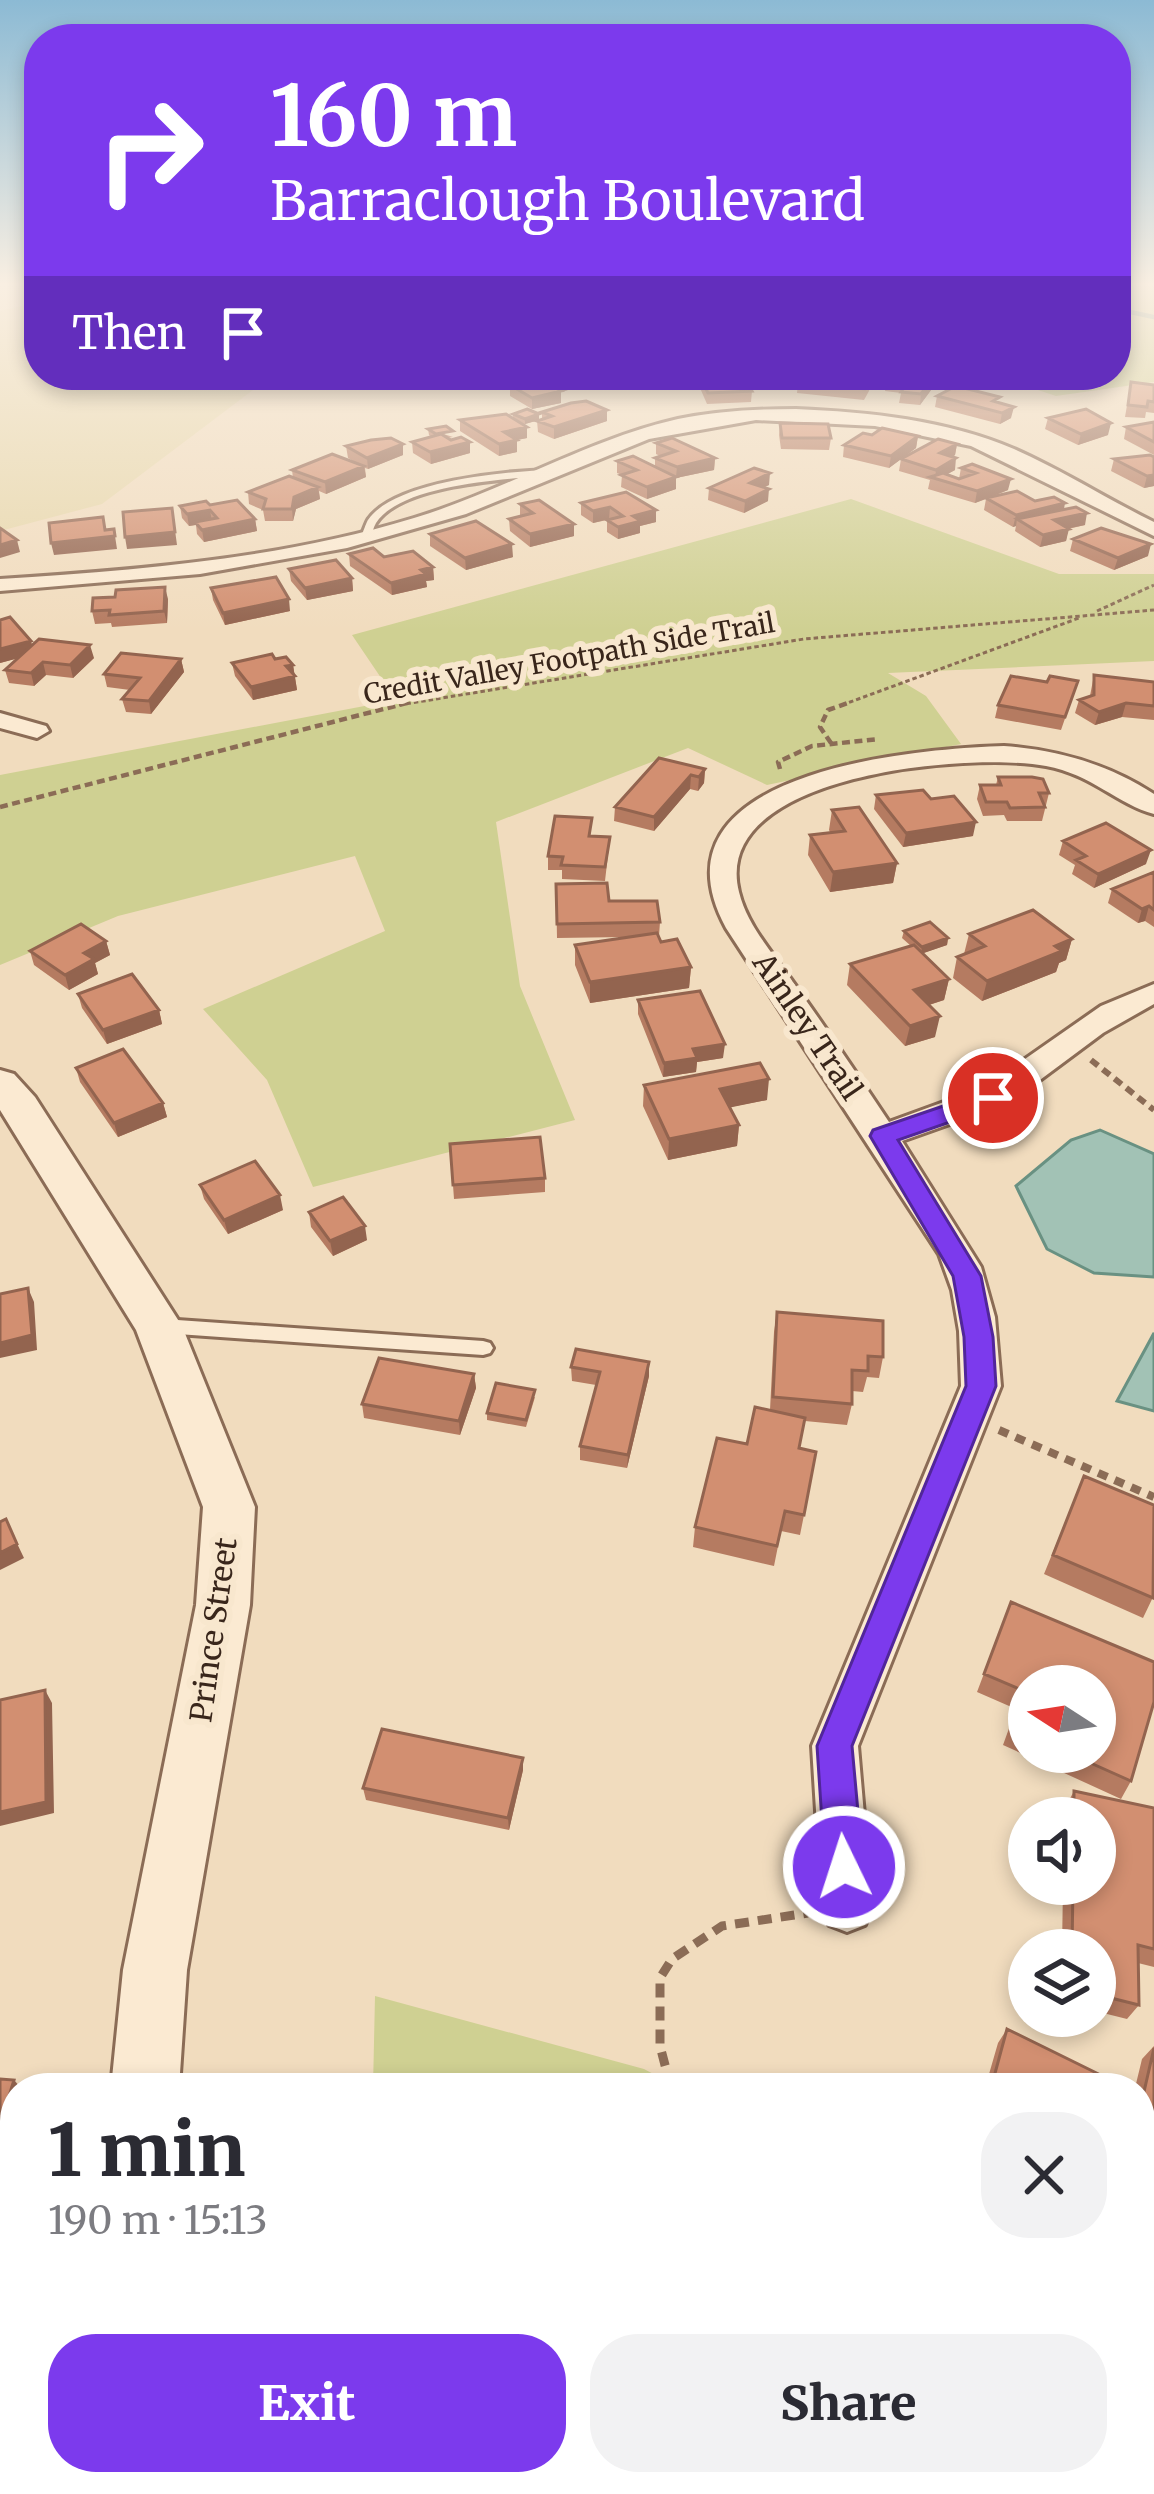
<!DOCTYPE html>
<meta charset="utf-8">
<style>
:root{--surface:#fff;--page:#f2f2f3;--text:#2b2b33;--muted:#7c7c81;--accent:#7c3aed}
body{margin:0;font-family:Merriweather,serif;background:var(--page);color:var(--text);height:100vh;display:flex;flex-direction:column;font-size:45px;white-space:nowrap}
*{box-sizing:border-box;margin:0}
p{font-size:39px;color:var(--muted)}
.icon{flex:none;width:66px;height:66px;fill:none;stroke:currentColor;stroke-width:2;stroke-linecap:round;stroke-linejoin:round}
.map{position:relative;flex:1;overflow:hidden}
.details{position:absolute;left:0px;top:2073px;width:1155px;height:423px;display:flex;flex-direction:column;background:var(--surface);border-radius:48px 48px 0 0;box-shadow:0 6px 18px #0003}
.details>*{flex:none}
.guide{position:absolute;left:24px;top:24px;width:1107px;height:366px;border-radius:48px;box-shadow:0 6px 18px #0003;background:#7c3aed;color:#fff;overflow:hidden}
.needle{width:78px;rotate:282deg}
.controls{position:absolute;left:1008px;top:1665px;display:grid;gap:24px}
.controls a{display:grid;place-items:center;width:108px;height:108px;border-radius:50%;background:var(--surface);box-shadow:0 6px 18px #0003;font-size:60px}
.pin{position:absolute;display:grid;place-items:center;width:102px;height:102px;color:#fff;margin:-51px;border:6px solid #fff;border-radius:50%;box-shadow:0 3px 12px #0007}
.me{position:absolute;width:132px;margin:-66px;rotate:356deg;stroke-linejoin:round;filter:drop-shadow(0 0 9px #0008)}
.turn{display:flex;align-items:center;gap:42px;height:252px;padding:0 48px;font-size:54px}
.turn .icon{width:156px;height:156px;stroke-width:2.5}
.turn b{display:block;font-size:84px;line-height:102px}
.then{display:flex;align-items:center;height:114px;padding:0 48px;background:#0003;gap:24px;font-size:45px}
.round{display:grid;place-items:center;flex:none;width:126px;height:126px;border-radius:48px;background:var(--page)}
.summary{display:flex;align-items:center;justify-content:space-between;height:204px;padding:0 48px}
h1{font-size:72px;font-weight:800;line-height:90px}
.primary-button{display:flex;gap:24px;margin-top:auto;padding:24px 48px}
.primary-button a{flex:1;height:138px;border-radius:48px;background:var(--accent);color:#fff;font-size:48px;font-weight:800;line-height:138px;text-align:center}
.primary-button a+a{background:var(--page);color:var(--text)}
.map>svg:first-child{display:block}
</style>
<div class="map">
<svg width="1154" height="2494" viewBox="0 0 1154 2494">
<rect width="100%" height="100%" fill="#f1dcbe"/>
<!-- farmland -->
<path fill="#e7d7ab" d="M39,302v73h234l-171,129 -102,27v-220z"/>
<!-- green -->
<path fill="#cfd092" d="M1116,282h38v100l-98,14 -63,-21h123z
M851,499l208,75h95v87l-266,12 38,23 35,48 -194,41 -79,-37 -192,74 24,164 55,134 -262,67 -46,-107 -64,-71 182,-78 -30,-75 -237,60 -118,49v-190l396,-75 -44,-65z
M375,1996l269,73 36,19h-307z
M1140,2325l14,7v162h-661l-10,-13h657z"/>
<!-- water -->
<path fill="#a2c2b5" stroke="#699182" stroke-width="3" d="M1100,1130l54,24v123l-60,-4 -47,-24 -31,-63 55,-46z
M1154,1333v78l-37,-10z"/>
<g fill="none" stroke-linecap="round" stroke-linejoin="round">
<!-- stream -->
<path stroke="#699182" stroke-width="4.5" d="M1116,309l38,8"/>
<defs>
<path id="service" d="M552,470l3,1v4c-43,4 -153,8 -179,48 -3,5 -4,11 -6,17l-9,-2c0,-1 6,-17 7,-18 26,-39 140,-49 184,-50z
M163,1319l320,22 7,2 3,5 -3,5 -7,2 -320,-22 -7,-2 -2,-5 2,-5z"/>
<path id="minor" d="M796,409c73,3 150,11 218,40 48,21 93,50 140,73v14l-183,-90 -96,-20 -119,-6 -107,19 -183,75 -119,34 -147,26 -200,17v-12c139,-9 280,-20 414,-61 90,-27 172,-78 264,-99 39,-8 78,-10 118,-10z
M0,713l46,13 3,5 -12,7 -37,-10z
M1004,746c54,4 104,18 150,48v20c-35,-9 -63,-40 -108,-48 -74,-14 -337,7 -307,126 8,33 33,60 51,86 34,47 67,96 99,144l96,-35 116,-81 53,-22v20l-51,29 -94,70 -107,38 79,126 14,50 6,69 -143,360 14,161 -7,18 -18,7 -18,-7 -7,-18 -10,-161 149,-360 -2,-55 -7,-41 -13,-36 -213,-326c-84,-155 182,-179 278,-182z"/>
<path id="tertiary" d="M0,1070l14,4 21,23 147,229 73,181 -5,98 -63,365 -8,118h-68l12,-118 73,-365 7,-98 -67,-177 -136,-220z
M117,2481h78l3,13h-80z"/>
</defs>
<!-- service casing -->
<use href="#service" stroke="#8b6c56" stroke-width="6"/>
<!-- minor casing -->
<use href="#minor" stroke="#8b6c56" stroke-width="6"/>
<!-- tertiary casing -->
<use href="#tertiary" stroke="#8b6c56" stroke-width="6"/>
<!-- path-far4 -->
<path stroke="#8b6c56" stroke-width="3" stroke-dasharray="4.5 3" stroke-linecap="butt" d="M1097,611l57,-26
M399,705l405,-66 350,-29
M842,705l237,-87"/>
<!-- path-far3 -->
<path stroke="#8b6c56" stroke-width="4.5" stroke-dasharray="8 4.5" stroke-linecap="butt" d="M831,743l-11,-16 8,-17 23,-8
M780,769l-2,-7 34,-16 67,-7
M0,807l411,-105"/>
<!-- path-far2 -->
<path stroke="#8b6c56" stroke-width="6" stroke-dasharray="9 6" stroke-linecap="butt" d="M1091,1060l63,50"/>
<!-- path-far1 -->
<path stroke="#8b6c56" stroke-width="8" stroke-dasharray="10 8" stroke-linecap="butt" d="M999,1430l155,67"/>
<!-- path -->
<path stroke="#8b6c56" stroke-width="9" stroke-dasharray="14 9" stroke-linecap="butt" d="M671,2088l-11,-42v-68l12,-19 50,-33 86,-13
M1001,2481l13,13"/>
<!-- service -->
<use href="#service" fill="#fbead2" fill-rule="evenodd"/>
<!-- minor -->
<use href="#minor" fill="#fbead2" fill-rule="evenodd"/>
<!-- tertiary -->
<use href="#tertiary" fill="#fbead2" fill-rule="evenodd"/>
</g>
<!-- wall -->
<path fill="#b57b61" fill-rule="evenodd" d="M843,375h35l-3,7h-4l-2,9 -5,9 -67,-7 1,-11z
M700,377l52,14 -1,11 -44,2 -7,-16z
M568,379v11l-7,2v11l-29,6 -22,-13v-11z
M887,380l47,6 -14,19 -21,-2 2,-10 -16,-2z
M1131,382l23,3v28l-8,-1 -1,6 -20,-1z
M937,396l62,7 12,15 -11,6 -65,-17z
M607,410v11l-53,18 -16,-7 -1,-11 5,-2v-7z
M513,414h26v6l-14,4 2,14 -10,2v12l-18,4 -39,-25v-11l53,-2z
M1048,418l60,17 -30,10 -33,-16z
M1154,422v33l-30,-16 2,-12z
M780,423l51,15 -2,12 -48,-1 -2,-14z
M428,429l25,8 -6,1 4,2 19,2v11l-39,11 -18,-11 -1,-11 19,-5 -2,-2z
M918,436l-2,12 -27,20 -46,-11 1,-12z
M656,443l59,15 -1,12 -38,8v11l-29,10 -26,-12 1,-12 -5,-2v-12l38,6v-9l5,-2 -4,-2z
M957,444l-2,11 -3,2 3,13 -8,4 12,5 2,-11 11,-4 36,26 -14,6 41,5 29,8 21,16 -17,4 -2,12 -26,6 -25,-16 1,-5 -3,1 -29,-17 2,-11 -11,4 -47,-14 2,-9 -31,-9 2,-12z
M346,446l57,9 -35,14 -3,-1 1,9 -40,17 -7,-3 1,8 -24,10 -3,12h-28l-2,-11 -14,-6 -1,-12 45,-14 -1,-8 63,-8 -7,-4z
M1154,457v29l-10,2 -33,-17 3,-12z
M769,485l-5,2 4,14 -24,12 -36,-13 1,-12z
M626,492l30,30 -16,4v7l-22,6 -11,-7v-12l-14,3 -12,-8v-12z
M520,504l54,32 -44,11 -20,-16 -1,-12 11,-3z
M210,505l45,14 2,12 -53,11 -7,-8 -1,-9 -7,1 -7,-8 -2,-12z
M430,534l83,23 -47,13 -36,-24z
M1073,539l75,17 -34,14 -44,-19z
M349,554l35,3 49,10 1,13 -8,1 1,6 -35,8 -42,-29z
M289,569l63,9 1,13 -46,9 -16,-19z
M211,588l79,23 -65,14 -12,-25z
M168,599l-1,24 -55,4 -1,-4 -16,1 -3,-13z
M0,620l31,21 1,5 62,12 -21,20 -27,-3 -12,11 -25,-3 -4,-13 13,-12 -18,5z
M181,659l3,13 -33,42 -25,-2 -4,-13 8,-9 -23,-3 -3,-13z
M275,659l18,6 4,25 -44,10 -18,-24 -3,-13z
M1094,675l60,7v38l-32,-3 -27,8 -20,-12 4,-13 11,-4z
M1078,681l-17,49 -66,-12 3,-13 49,-23z
M705,769l-1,14 -6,8 -8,-2 -36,42 -40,-10 1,-14z
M998,777l51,16 -7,28h-35l-3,-6 -21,1 -6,-17 3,-14h16z
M876,795l55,4 42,37 -70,11 -29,-38z
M832,810l65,53 -4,20 -63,9 -22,-37 2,-20 20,-3 -1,-2z
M591,836l19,1 -5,44 -43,-2v-9h-14v-14z
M1063,841l83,23 -52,24 -22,-14 3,-9 -16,-10z
M1154,872v55l-9,-6 -7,2 -30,-20 4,-14z
M556,884l53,17 51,21 -1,14 2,6 30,25 -2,21 -99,15 -15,-38v-20l50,-8 -68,1z
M904,931l44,7 -1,7 -24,8 26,26 -5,21 -15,5 6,32 -30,9 -58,-61 3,-21 61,-18 -9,-8z
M969,934l103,5 -6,21 -7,3 -3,9 -74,29 -29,-23 4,-21 7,-3z
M106,941l4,14 -15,8 3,11 -29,16 -35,-25 -4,-14z
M78,994l81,16 3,14 -55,20 -25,-36z
M638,1000l85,58 -26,4 -1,10 -33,5 -25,-63z
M76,1068l87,35 4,14 -49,20 -38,-55z
M644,1085l123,15 -37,7 9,18 -2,21 -69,14 -25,-54z
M450,1144l95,34v14l-91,7z
M200,1185l83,25 -55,24 -24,-35z
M309,1212l58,28 -34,16 -22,-29z
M777,1312l106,45 -4,21 -12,-1 -4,15 -11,-1v13l-5,21 -42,-4 -6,27 5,67 -4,20 -19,-4 -7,35 -81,-19 2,-20 75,-117 4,-78z
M649,1362v14l-22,92 -47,-8v-14l16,-61 -24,-4 -1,-14z
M474,1374l2,14 -16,47 -96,-17 -2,-14z
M535,1397l-9,30 -39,-7v-7z
M1084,1476l70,119 -11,23 -99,-44z
M1011,1602l120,179 -10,18 -118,-54 13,-36 -39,-17zM1029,1686l66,66h-66z
M523,1758v12l-14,60 -143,-30 -3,-12z
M1074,1791l80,17v159l-16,-4 1,42 -12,14 -32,-8v-61h-33l1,-66h32v-66h-31l1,-10z
M1007,2029l120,59h-142l13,-45z
M1154,2046v123l-14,-7v-74h-5l7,-29z"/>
<!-- shaded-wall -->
<path fill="#93644f" d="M935,375l-1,11 -14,19 1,-11z
M568,379v11l-7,2v11l-29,6v-11l16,-14z
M1014,407l-3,11 -11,6 2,-11z
M607,410v11l-53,18v-12z
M539,414v6l-14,4v-5z
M1111,423l-3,12 -30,10 3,-11z
M527,427v11l-10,2v12l-18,4v-12l5,-12z
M918,436l-2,12 -27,20 2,-12z
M470,442v11l-39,11 -1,-12z
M403,444v11l-35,14 -1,-11z
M957,444l-2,11 -17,10 2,-12z
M715,458l-1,12 -38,8v11l-29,10v-12l29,-10 1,-10z
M956,458l-1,12 -18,10 -2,-1 1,-9z
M364,466l2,11 -40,17 -1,-12z
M770,473l-1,12 -20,9 1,-11z
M1154,475v11l-10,2 3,-12z
M1011,479l-3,11 -33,13 2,-12z
M318,487l2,12 -24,10 -3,12 -1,-12 2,-12z
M769,489l-1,12 -24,12 1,-12z
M1065,503l-2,12 -46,4 -1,7 -3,1 3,-12z
M610,507l-1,12 -16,4v-12z
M172,508l5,37 -50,4 -2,-12z
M210,510l2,12 -23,4 -2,-12z
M656,510v12l-16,4v7l-22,6v-12l15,-11z
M1087,513l-2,12 -34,7 3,-12z
M255,519l2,12 -53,11 -2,-12z
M574,524v12l-44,11v-13z
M1069,529l-3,12 -26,6 3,-12z
M115,536l2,13 -63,6 -3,-12z
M17,540l3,12 -20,6v-13z
M512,544l1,13 -47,13 -1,-12z
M1151,544l-3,12 -34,14 4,-12z
M433,567l1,13 -8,1 1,6 -35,8 -1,-12z
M352,578l1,13 -46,9 -2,-12z
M165,587l3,12 -1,24 -3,-12z
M289,599l1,12 -65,14 -2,-12z
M31,641l3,13 -34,9v-14z
M90,645l4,13 -21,20 -3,-13z
M181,659l3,13 -33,42 -2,-13z
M43,662l3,13 -12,11 -3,-13z
M293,665l4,25 -44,10 -2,-13 35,-21z
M1126,703l-4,14 -27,8 4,-13z
M705,769l-1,14 -6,8 1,-14z
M691,775l-1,14 -36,42v-14z
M976,822l-3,14 -70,11 3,-14z
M1151,850l-5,14 -52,24 4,-14z
M897,863l-4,20 -63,9 3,-20z
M1149,906l-4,15 -7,2 4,-14z
M948,938l-1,7 -26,9 1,-7z
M1072,939l-6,21 -7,3 -3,9 -74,29 5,-20 68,-35z
M106,941l4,14 -15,8 3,11 -29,16 -4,-15 19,-22z
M691,967l-2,21 -99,15v-21z
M949,979l-5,21 -34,11 4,-21z
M159,1010l3,14 -55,20 -4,-14z
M940,1016l-5,21 -30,9 5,-20z
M725,1044l-2,14 -26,4 -1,10 -33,5 1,-14 29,-14z
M769,1079l-2,21 -49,10 2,-21z
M163,1103l4,14 -49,20 -4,-14z
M739,1125l-2,21 -69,14 1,-21z
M280,1195l3,15 -55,24 -4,-14z
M365,1226l2,14 -34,16 -3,-15z
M28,1288l6,14 3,48 -37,8v-15z
M649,1362v14l-22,92 1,-13z
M474,1374l2,14 -16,47 -1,-14z
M12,1533l12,25 -24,12v-17z
M45,1690l7,13 2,110 -54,13v-14z
M523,1758v12l-14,60 -1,-12z
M14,2080l7,8h-6v25l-15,50v-38z"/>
<!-- building -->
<path fill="#d28f71" stroke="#93644f" stroke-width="3" d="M560,375l8,4 -20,5 13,7 -29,7 -22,-13z
M803,375h31l37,5 -6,9 -67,-7z
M890,375h45l-14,19 -20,-2 7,-10 -21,-2z
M743,376l9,15 -44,2 -8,-16z
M1131,382l23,3v17l-6,-1 -1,6 -19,-2z
M956,386l44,11 -7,4 21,6 -12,6 -65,-17z
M586,401l21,9 -53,17 -17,-6 15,-5 -10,-4 29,-9z
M527,409l12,5 -14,5 -12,-5z
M1086,409l25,14 -30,11 -33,-16z
M506,414l21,13 -23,5 13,8 -18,4 -39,-24z
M1154,422v20l-28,-15z
M780,423l48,1 3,14h-49z
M446,426l7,5 -17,3 -8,-5z
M882,428l36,8 -27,20 -47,-11 19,-12 9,2z
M441,434l10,6 10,-3 9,5 -40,10 -18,-10z
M391,438l12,6 -36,14 -21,-12 25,-6z
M672,438l43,20 -38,9 -22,-9 21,-7 -20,-8z
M938,439l19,5 -17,9 16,5 -20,12 -35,-11z
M332,454l32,12 -39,16 -33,-12z
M1150,455l4,2v18l-7,1 -33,-17z
M633,456l43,21 -29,10 -26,-12 16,-5 -20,-9z
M972,464l39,15 -34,12 -47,-14 13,-4 16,6 17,-6 -15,-5z
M754,468l16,5 -20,10 19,6 -24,12 -36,-13z
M289,476l29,11 -24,10 -2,12h-29l3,-10 -18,-7z
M1017,491l18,10 19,-4 11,6 -49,12 -30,-17z
M626,492l30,18 -23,6 8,5 -23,6 -11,-7 16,-4 -13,-9 -17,4 -12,-8z
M237,500l18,19 -53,11 -7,-8 22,-4 -7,-8 -23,4 -7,-8 26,-5 4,4z
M539,500l35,24 -44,10 -21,-15 24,-6 -13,-9z
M1076,507l11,6 -33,7 15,9 -26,6 -26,-16z
M172,508l3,24 -50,5 -2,-25z
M103,517l2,13 9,-1 1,7 -64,7 -2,-20z
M476,521l36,23 -47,14 -35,-24z
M0,528l17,12 -17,5z
M1101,528l50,16 -33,14 -45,-19z
M373,548l11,9 29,-6 20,16 -12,3 5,4 -35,9 -42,-29z
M336,560l16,18 -47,10 -16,-19z
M276,577l13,22 -66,14 -12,-25z
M165,587l-1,24 -55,4 1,-5 -18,1 1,-13 22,-1 1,-7z
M10,617l21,24 -31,8v-29z
M39,639l51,6 -20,20 -27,-3 -12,11 -26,-3z
M121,653l60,6 -32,42 -27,-2 18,-21 -36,-4z
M272,654l3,5 11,-2 7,8 -7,1 9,10 -44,11 -19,-24z
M1094,675l60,7v24l-28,-3 -27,9 -20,-12 15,-5z
M1011,676l36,6 3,-6 28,5 -13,36 -67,-12z
M659,758l46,11 -6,8 -8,-2 -37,42 -39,-10z
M998,777h34l11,2 6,14h-10l6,14 -35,1 -3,-6h-21l-6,-17h21z
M923,790l8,9 23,-3 22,26 -70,11 -30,-38z
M859,807l38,56 -64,9 -23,-37 35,-4 -13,-21z
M555,816l37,2 -3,18 21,1 -5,30 -44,-2 2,-8 -15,-1z
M1106,823l45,27 -53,24 -22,-14 10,-4 -23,-15z
M1154,872v38l-5,-4 -7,3 -30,-20z
M607,883l2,18h48l3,21 -103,2 -1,-40z
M1033,910l39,29 -17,7 7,5 -75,30 -30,-24 28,-11 -16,-12z
M930,922l18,16 -26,9 -18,-16z
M81,924l25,17 -22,12 10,6 -29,16 -35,-24z
M657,933l4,9 16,-3 14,28 -101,15 -15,-37z
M914,945l35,34 -35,11 26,26 -30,10 -60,-62z
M132,974l27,36 -56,20 -25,-36z
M700,991l25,53 -32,5 4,9 -33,5 -26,-63z
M123,1049l40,54 -49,20 -38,-55z
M760,1063l9,16 -49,10 19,36 -70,14 -25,-54z
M540,1137l5,41 -92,7 -3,-41z
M255,1161l25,34 -56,25 -24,-35z
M343,1197l22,29 -35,15 -21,-29z
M28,1288l4,47 -32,8v-49z
M777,1312l106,9v36l-15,-1v15l-16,-1v34l-79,-7z
M576,1349l73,13 -21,93 -48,-9 20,-74 -29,-5z
M379,1358l95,16 -15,47 -97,-17z
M496,1383l39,7 -9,30 -39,-7z
M755,1407l50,11 -6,30 17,4 -12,63 -19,-4 -8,35 -82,-19 22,-89 30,6z
M1084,1476l70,29 -1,93 -100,-43z
M6,1519l11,25 -17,9v-31z
M1011,1602l143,60v40l-23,79 -65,-29h29v-66h-66v49l-18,-8 13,-36 -40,-17z
M45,1690l1,112 -46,10v-112z
M382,1729l141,29 -15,60 -145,-30z
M1074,1791l80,17v141l-16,-4 1,60 -44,-11v-44h-23l1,-66h22v-66h-21z
M1007,2029l120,59h-136z
M1154,2048v103l-14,-7v-50l3,2z
M0,2079l14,1 -14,45z"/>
<!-- sky -->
<linearGradient id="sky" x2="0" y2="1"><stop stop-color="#8cbad4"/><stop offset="0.45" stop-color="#f9efe2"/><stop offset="1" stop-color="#f9efe2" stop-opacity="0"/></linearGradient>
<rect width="1154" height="631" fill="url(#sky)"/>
<!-- route -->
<path fill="#7c3aed" stroke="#51269a" stroke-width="3" d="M993,1089l12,9 -3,6 -104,36 83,136 12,61 3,49 -144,360 11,121 -6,13 -13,5 -13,-5 -6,-13 -8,-121 149,-360 -2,-49 -11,-61 -83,-140 3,-6z"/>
<g text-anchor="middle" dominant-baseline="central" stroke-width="12" stroke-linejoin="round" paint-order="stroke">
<!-- far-street labels -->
<g font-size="27" fill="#39261b" stroke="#f8e7ce">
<text transform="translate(569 658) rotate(-10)">Credit Valley Footpath Side Trail</text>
</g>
<!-- street labels -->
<g font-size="30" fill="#39261b" stroke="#f8e7ce">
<text transform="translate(808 1026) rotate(56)">Ainley Trail</text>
<text transform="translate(213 1630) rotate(-82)">Prince Street</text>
</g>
</g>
</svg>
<div class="controls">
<a><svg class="needle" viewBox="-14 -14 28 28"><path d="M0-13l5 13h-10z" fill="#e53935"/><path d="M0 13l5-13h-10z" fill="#7c7c81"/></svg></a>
<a><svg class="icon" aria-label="sound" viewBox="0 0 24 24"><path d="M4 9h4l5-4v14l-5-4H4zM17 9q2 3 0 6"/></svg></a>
<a><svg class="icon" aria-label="layers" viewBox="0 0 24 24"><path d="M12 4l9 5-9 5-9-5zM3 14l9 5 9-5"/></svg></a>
</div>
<div class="pin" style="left:993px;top:1098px;background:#d93025"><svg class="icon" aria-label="arrive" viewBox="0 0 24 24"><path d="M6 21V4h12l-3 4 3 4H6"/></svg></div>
<svg class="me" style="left:844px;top:1867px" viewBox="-20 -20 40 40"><circle r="17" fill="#7c3aed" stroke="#fff" stroke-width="3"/><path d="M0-11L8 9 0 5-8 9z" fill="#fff"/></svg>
<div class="guide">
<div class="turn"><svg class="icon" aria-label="right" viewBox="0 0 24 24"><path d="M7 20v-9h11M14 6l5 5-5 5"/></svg><div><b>160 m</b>Barraclough Boulevard</div></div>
<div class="then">Then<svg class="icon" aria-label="arrive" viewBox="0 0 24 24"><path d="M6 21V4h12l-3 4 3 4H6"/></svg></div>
</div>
<section class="details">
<div class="summary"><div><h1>1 min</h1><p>190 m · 15:13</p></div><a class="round"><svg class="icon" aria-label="close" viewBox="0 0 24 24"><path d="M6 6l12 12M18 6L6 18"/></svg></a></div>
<div class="primary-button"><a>Exit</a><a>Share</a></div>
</section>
</div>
